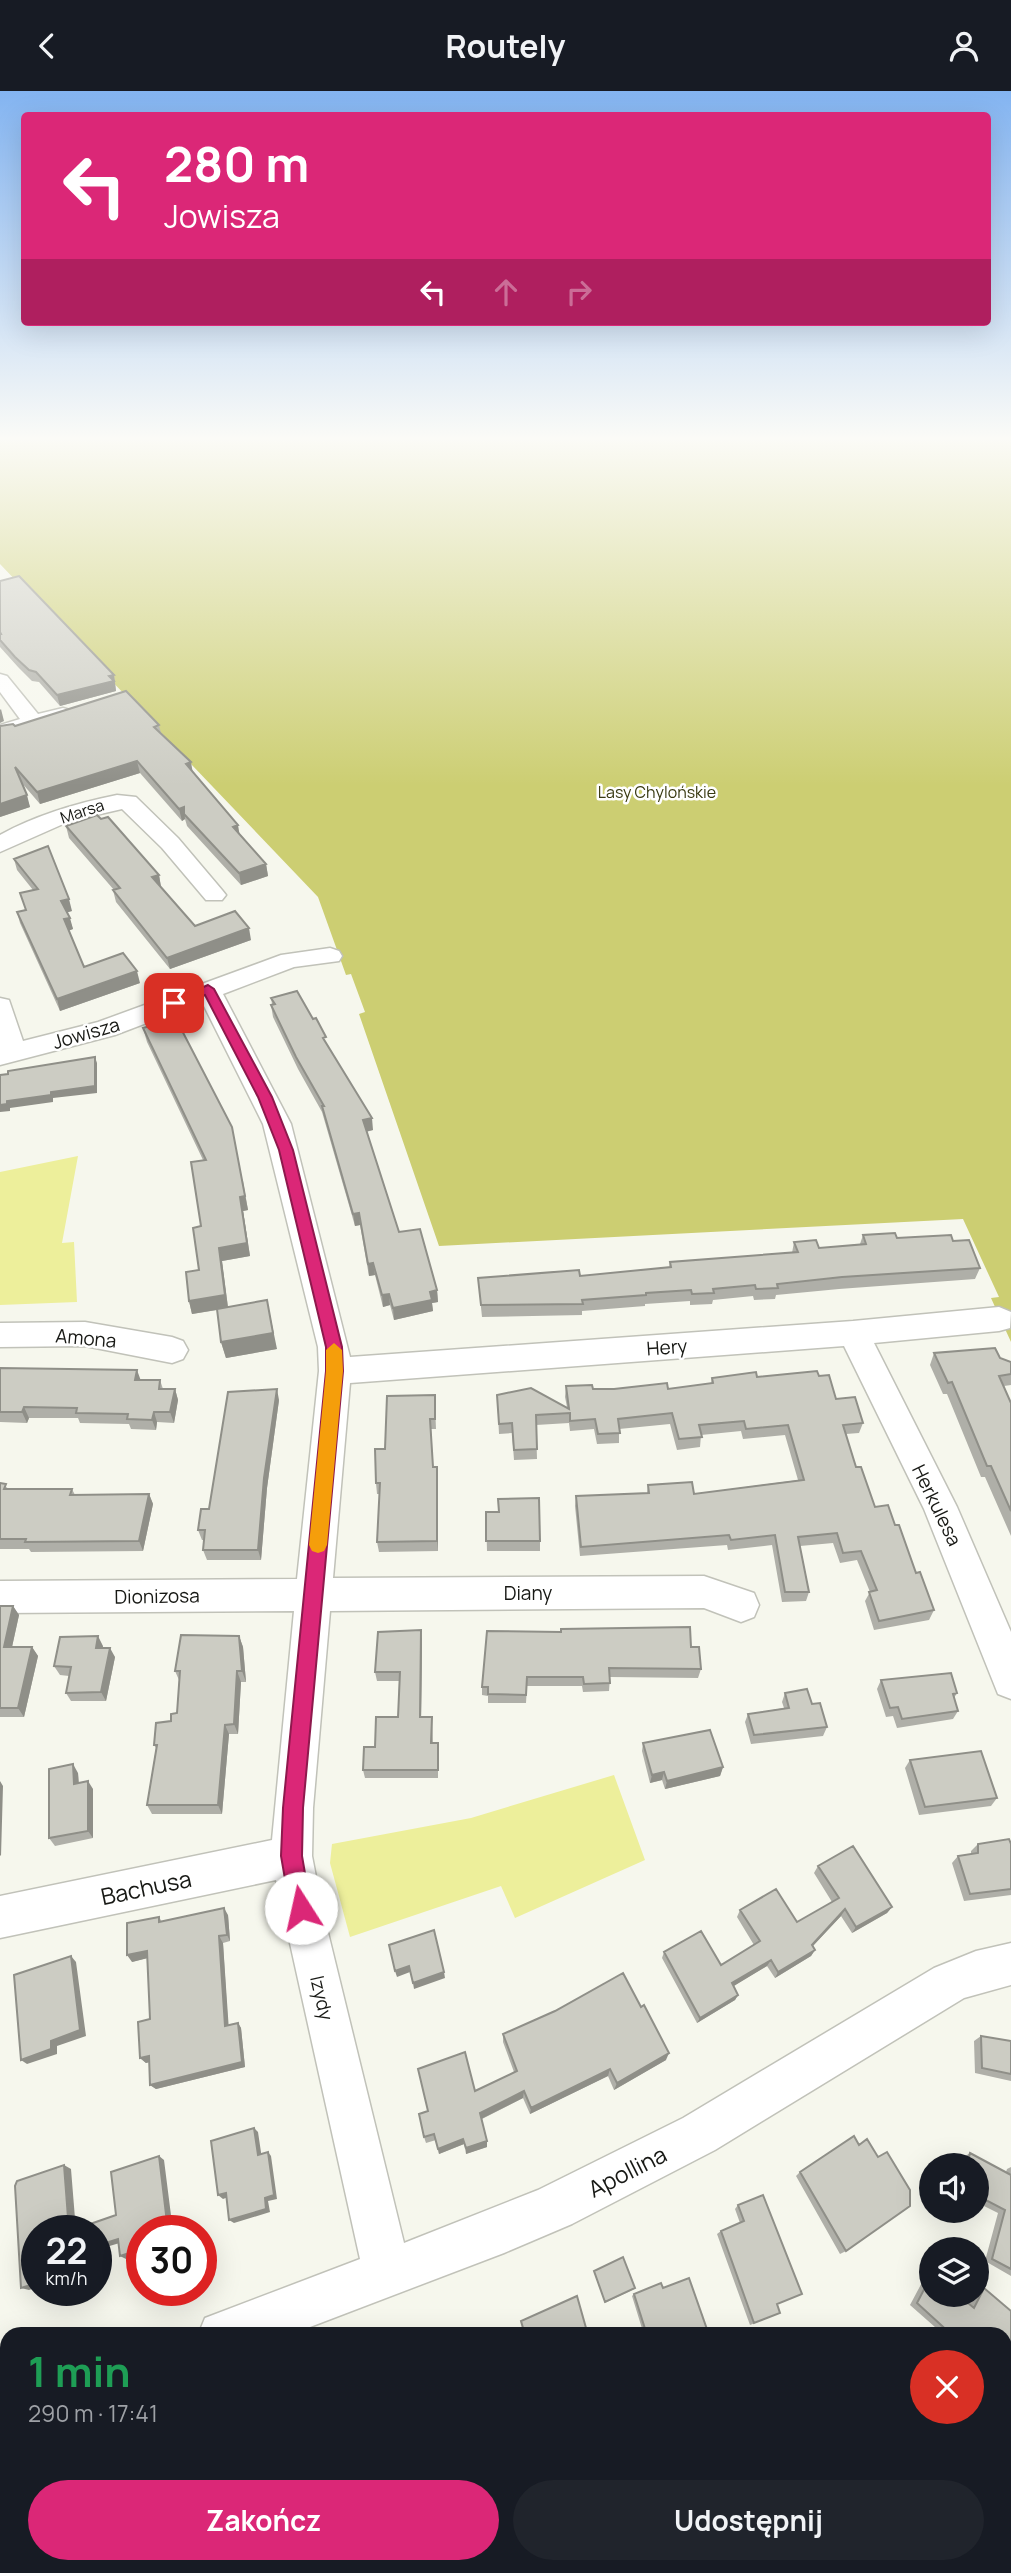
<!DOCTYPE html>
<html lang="pl">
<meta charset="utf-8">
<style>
:root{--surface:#171b24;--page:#20242c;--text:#f1f3f6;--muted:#9ea1a6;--accent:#db2777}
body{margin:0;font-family:Manrope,sans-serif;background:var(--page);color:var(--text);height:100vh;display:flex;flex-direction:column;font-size:26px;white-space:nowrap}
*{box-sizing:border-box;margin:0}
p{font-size:23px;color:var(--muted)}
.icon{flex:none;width:38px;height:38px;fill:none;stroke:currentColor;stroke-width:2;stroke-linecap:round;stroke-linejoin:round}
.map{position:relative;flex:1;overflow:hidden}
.sheet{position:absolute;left:0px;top:2236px;width:1012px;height:247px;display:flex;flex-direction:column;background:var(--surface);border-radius:21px 21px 0 0;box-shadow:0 7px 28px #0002}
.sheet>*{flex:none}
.hud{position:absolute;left:21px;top:21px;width:970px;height:214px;border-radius:7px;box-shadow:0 7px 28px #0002;background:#db2777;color:#fff;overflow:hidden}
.controls{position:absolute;left:919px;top:2062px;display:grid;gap:14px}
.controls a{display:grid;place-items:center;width:70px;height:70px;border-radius:50%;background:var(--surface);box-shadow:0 7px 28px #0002;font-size:35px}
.speed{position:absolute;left:21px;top:2124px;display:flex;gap:14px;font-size:35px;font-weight:700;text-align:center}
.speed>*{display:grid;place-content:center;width:91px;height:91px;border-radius:50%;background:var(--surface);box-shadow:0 7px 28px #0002;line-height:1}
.speed small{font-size:18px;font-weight:400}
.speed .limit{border:10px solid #d22;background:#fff;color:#111}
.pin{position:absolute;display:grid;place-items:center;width:60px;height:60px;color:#fff;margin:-30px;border-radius:14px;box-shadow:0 4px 10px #0006}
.me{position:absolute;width:77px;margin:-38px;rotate:350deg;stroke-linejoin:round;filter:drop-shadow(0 0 5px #0008)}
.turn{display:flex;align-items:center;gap:24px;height:147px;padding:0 28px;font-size:32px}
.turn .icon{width:91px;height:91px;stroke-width:2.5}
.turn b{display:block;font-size:49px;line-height:60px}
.lanes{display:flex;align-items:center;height:66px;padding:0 28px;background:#0003;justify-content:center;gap:35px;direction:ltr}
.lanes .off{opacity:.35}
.round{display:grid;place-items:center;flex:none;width:74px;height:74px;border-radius:37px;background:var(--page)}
.headline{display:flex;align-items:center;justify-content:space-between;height:119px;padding:0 28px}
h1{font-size:42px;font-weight:700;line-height:52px;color:#1e9e55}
.primary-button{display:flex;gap:14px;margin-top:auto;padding:14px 28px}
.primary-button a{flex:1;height:80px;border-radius:42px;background:var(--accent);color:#fff;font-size:28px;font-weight:700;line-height:80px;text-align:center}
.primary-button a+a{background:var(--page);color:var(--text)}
header{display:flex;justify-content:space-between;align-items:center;height:91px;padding:0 28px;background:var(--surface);font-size:32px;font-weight:700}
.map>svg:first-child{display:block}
</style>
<header><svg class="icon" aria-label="back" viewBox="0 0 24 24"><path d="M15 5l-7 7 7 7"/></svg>Routely<svg class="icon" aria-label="person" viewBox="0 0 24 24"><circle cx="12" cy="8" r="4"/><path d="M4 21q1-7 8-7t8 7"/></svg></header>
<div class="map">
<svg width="1011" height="2482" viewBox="0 0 1011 2482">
<rect width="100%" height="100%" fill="#f6f7ed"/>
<!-- green -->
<path fill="#edef9b" d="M78,1065l-16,87 12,-1 3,60 -77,3v-133z
M614,1684l31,85 -130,58 -14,-32 -151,51 -20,-74 2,-19 139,-26z"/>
<!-- forest -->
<path fill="#ccce72" d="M0,347h1011v904l-20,-44 8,-1 -36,-78 -524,27 -80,-232 6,-2 -14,-38 -5,1 -28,-78 -318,-333z"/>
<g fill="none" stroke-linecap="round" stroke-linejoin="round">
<defs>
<path id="minor" d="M0,583l7,2 31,38 25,-6 7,2 3,4 -3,4 -70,19v-12l20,-6 -20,-27z
M117,704l19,2 42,41 44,52 4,5 -4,5h-16l-44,-52 -40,-39 -52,12 -70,31v-17c36,-20 77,-32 117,-40z
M330,857l9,3 3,5 -3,5 -45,6 -71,27 68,130 59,233 503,-36 146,-14 12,5 -1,16 -11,3 -125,12 83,164 54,125v67l-13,-5 -74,-185 -80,-163 -494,37 -17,195 371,-2 50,17 5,12 -5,12 -13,5 -37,-14 -374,3 -17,197 -1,48 10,52 82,335 134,-53 145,-72 251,-150 42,-17 35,-8v42l-47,13 -249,152 -143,74 -68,29 -215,82h-91l7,-17 155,-59 -84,-379 -276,58v-42l272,-56 22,-229 -294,2v-32l297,-2 22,-208 -1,-24 -55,-223 -61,-122 -87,33 -115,30v-67l9,2 14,41 75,-19 183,-67z
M85,1231l87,15 11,4 5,9 -5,9 -11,4 -87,-17 -85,1v-24z
M7,2297v50l-7,3v-50z
M1011,2445v37h-32l3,-6h22v-28z"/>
</defs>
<!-- minor casing -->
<use href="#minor" stroke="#c1c2b9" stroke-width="3"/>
<!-- minor -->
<use href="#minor" fill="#fff" fill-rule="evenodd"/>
</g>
<!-- wall -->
<path fill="#afafa8" d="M0,490l114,94 2,16 -56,15 -21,-24 -7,-1 -14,-14 -18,-20z
M159,634l2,8 32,39 47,62 26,30 2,12 -27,9 -54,-59 -2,-7 -3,2 -42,-48 -100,31 -19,-22 9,25 -30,10 15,-91z
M66,735l93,49 2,12 34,39 56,14 -81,29 -54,-67 -3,-12h1l-45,-52z
M14,768l58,52 -5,1 6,17 -4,1 15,37 56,16 -80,28 -40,-88 -3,-11 9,-2 -6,-17 13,-3 -16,-20z
M271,907l55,45 47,87 -7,2 33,100 38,58 1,12 -6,1 1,8 -39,9 -4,-15 -7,2 -8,-32 -6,1 -9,-51 -5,1 -33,-114 -24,-43 -25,-52 -2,-12 1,-1z
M143,937l100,153 5,29 -5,1 7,45 -28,5 6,46 49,42 -51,9 -5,-16 -4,-32 -25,4 -3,-13 10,-31 4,-110 -56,-118z
M863,1144l90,6 27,27 -5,11 -136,10 -63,6 -1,4 -21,1 -1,-4 -40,4 -1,4 -22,1v-4l-45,3v2l-63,5v4l-100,2 -4,-39 102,-2 89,-8 1,-6 122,-9 2,-11 25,6 41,-4z
M934,1262l66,5 11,4v23l-7,1 7,17v133l-26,-59h-4l-34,-83h-4l-13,-29z
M0,1277l141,12h19l3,9h12l3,11 -4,23 -17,-1 -1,8 -25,-1 -2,-5 -49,-1 -2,-5h-49l-2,5 -27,-1z
M819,1285l17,23 27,24 -4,10 -13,1 10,33 19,40 20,18 21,48 18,37 -5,10 -55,10 -9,-29 5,-9 -13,-32 -17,3 -7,-20 -33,3 9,46 -3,9 -24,1 -10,-57 -44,5 -1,-5 -147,11 -5,-50 1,-10 71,-3 1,-8 46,9 104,-14 -13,-45 -42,4 -2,-8 -40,4 -1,12 -23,3 -7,-26 -51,5v14l-22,1 -3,-15 -24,2 -1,-8 -33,2 1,34 -23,1 -2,-27 -13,1 -2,-39 70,12 -2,-10 1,-11 27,3h75l43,-5 1,-6z
M279,1309l-12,88 -6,72h-54l-4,-10 1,-10h-2l-4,-10 11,-21z
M435,1314l1,24h-5l2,38 4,10 1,74 -59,1 -2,-10 3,-48h-3l-1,-11 9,-34z
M0,1392l9,6h63l3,6 74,-1 4,10 -10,47 -112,1 -2,-3h-29z
M486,1421h12l42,29v10h-53z
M0,1515h13l6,9 -7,32h20l6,9 -14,61h-24z
M487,1540l204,16 10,22 -3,9 -88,-1 -1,14 -26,1 -1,-6h-55l-1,17h-38v-7l-6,-1v-8z
M239,1545l4,11 3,35h-5l-3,52h-9l-7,80h-70l-5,-9 9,-57 -2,-3 17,-24 6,-8 2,-33 -4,-9z
M422,1548l-1,78h11l1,26h5v35h-73l-2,-8 12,-23 23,-30 1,-36h-22l-2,-9z
M103,1555v2l12,9 -9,44h-35l-5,-8 3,-17 -9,-1 -6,-9z
M881,1589l76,13 -3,5 4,13 -5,8 -56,9 -4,-12 -7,1 -9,-28z
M785,1602l27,11 15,23 -4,9 -72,8 -6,-22 3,-8 36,-6 -2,-6z
M643,1652l80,24 -3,9 -55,13 -3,-9 -12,3 -8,-32z
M910,1669l87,38 -6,8 -72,9 -14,-47z
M78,1682l1,10 14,6v49l-38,8 -6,-8z
M978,1753h33v51l-47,6 -12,-38 6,-7 13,-2v-3z
M818,1775l74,41 -5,6 -35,20 -11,-17 -28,30 2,4 -4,6 -36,22 -8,-12 -34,20 5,9 -3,5 -38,23 -35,-65 2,-6 57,13 33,-20 -17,-28 3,-7 57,12 35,-20 -18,-29z
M228,1824l2,26 -7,2 5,82 10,-2 3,5 4,39 -89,22 -6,-4 -1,-23 -3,1 -6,-5 10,-39 -3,-61 -15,4 27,-45 3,5z
M503,1943l163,26 -52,30 -6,-14 -78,38 -7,-16 -41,21 5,28 -21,7 -2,-10 -25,10 -3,-14 -10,3 -2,-6 90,-65 -11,-30z
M981,1945l30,5v40l-36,-8 -1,-32z
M859,2054l-13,106 -6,3 -44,-78 4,-4z
M970,2062l36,19 1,-3 4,-2v109l-26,-15 13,-48 -22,-11v-37h-14l2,-8z
M738,2114l42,108 -30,12 -33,-91 4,-3 19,-8 -5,-14z
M594,2180l40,18 -29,14 -11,-31z
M931,2182v21l38,10 5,-10h2v-4l8,-2 20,47h-60l-34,-30 16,-30z
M663,2197l46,47h-65l-12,-39 2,-2z
M742,2476h108l2,6h-108z"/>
<!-- shaded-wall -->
<path fill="#8f8f88" d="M114,584l2,16 -56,15 -3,-11z
M1,618l3,12 -4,2v-13z
M137,670l3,12 -100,31 -3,-12z
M191,671l2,12 -7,-10z
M27,704l3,12 -30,10v-13z
M184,716l1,12 -3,2 -3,-12z
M238,734l2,12 -7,-10z
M266,773l2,12 -27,9 -2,-12z
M159,784l2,12 -6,2 -3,-12z
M69,808l3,12 -7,2 -4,-12z
M70,827l3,11 -5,2 -4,-12z
M249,837l2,12 -81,29 -3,-11z
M137,880l3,12 -80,28 -3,-12z
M95,966l2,6v30l-44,5v4l-43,6v3l-10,1v-7l7,-4 44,-9z
M372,1027l1,12 -9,2 -1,-12z
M232,1036l16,83 -5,1 7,45 -28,5 6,47 -36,6 -3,-13 30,-53 21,-51z
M359,1122l1,12 -5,1 -2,-12z
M373,1172l2,12 -6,1 -1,-12z
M437,1199l1,12 -6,1 1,8 -39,9 -1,-12 37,-16z
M389,1203l1,11 -7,2 -1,-12z
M267,1209l10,49 -51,9 -5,-16z
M137,1279l4,11 -6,-1z
M175,1298l3,11 -4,23 -4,-11z
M277,1298l2,11 -12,88 -6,72 -3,-10 6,-72z
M24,1316l5,11 -2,5 -5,-11z
M154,1321l3,10 -1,8 -4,-10z
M437,1376v10l1,74 -1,-10z
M149,1403l4,10 -10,47 -4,-10z
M13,1515l6,9 -9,41 -6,-9z
M421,1539l1,9 -1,87 -1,-9z
M98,1545l5,10 -2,11 -5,-9z
M239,1545l4,11 3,35 -4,-11z
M32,1556l6,9 -14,61 -6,-9z
M110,1557l5,9 -9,44 -5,-9z
M237,1580l4,11 -3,52 -4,-10z
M225,1634l4,9 -7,80 -4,-9z
M73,1673l5,9 1,19 -5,-8z
M723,1676l-3,9 -55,13 2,-8z
M664,1681l-2,8 -12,3 2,-8z
M0,1690l3,5 -2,70 -1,-1z
M88,1690l5,8v49l-5,-7z
M892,1816l-5,6 -35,20 4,-6z
M224,1817l4,7 2,26 -3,-6z
M845,1818l-4,7 -33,35 4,-6z
M219,1845l4,7 6,88 -4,-5z
M815,1859l-4,6 -36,22 3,-6z
M147,1860l5,6 -20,5 -5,-7z
M71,1865l5,6 10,74 -29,10v8l-30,10 -6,-4 30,-19z
M771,1869l-4,6 -38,23 3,-6z
M409,1875l1,6 -13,5 -2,-6z
M444,1881l1,6 -31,11 -1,-6z
M738,1904l-3,5 -38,23 3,-5z
M238,1932l3,5 4,39 -89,22 -6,-4z
M669,1962l-3,7 -52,30 3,-7z
M149,1965l5,5 -8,2 -6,-5z
M610,1978l-2,7 -78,38 1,-6z
M524,2000l-1,7 -42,21 -1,-6z
M254,2037l4,4 4,27 -4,-4z
M463,2048l1,5 -25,10 -1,-5z
M487,2050v6l-21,7v-6z
M268,2061l3,4 6,43 -9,2 2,11 -36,11 -5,-3 36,-22z
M159,2065l5,4 9,71h-5z
M64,2074l7,4 5,62h-7z
M226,2102l5,3 -8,3 -5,-4z
M118,2148l5,3 -27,8v-4z
M142,2158v4l-16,6 -6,-3z
M37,2192v4l-8,3 -8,-2z
M48,2476h11l1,6h-12z
M173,2476h6v6h-6z"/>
<!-- building -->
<path fill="#ccccc3" stroke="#8f8f88" stroke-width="2" d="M19,485l95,99 -5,1 5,5 -57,14 -21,-23 -7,-2 -14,-13 -15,-17v-6h1l-1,-2v-51z
M126,600l33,34 -5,2 37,35 -5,2 52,61 -5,2 33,37 -27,9 -55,-59v-7l-5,2 -42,-48 -100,31 -22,-25 12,28 -27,9v-78l13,-2 2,2z
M97,724l4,4 7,-2 51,58 -7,2 43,49 40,-15 14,17 -82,30 -54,-68 7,-2 -54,-62z
M48,755l21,53 -8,2 9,17 -6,1 20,48 39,-14 14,18 -80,28 -40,-87 9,-2 -6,-17 18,-4 -24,-30z
M297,900l16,28 3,-1 10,19 -3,1 49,80 -9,2 36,112 21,-3 17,61 -7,2 2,8 -39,8 -4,-14 -7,1 -9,-32 -5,1 -9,-51 -6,1 -31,-108h2l-28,-49 -25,-52 4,-1 -4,-6z
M176,928l56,108 13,69 -5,1 7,46 -28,5 6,47 -36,6 -3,-29 13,-2 -6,-42 8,-2 -10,-64 15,-2 -63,-132z
M95,966v29l-44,6v3l-44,6v3l-7,1v-30l8,-1v-3z
M895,1142l2,5 54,-3 2,6 16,-1 11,28 -138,9 -65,7 1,4 -22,1 -1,-4 -42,4 1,4 -22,1 -1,-4 -45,3v2l-64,5 1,4 -102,1 -3,-27 101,-8 1,6 91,-9 -1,-5 128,-10 -4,-10 22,-2 3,8 47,-4 -3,-9z
M267,1209l6,33 -52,9 -4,-33z
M995,1257l5,10 11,4v12l-12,2 12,27v108l-20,-45h-4l-35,-84 -4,1 -14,-30z
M0,1277l137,2 -2,10h25l-1,9h16l-5,23h-16l-2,8 -25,-1 1,-5 -52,-1 1,-5 -53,-1 -2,5h-22z
M817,1280l2,5 10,-1 7,24 19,-2 8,26 -20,2 13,42h5l14,40 13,-2 7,20h4l17,48 4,-1 14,38 -55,11 -10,-29 8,-2 -16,-39 -18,2 -6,-20 -39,4 11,55h-24l-10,-57 -44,5 -2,-5 -148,12 -5,-51 73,-3 -1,-8 44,-3 2,12 110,-14 -16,-55 -42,4 -2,-8 -45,4 3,12 -23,2 -7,-26 -54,6 2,14 -22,1 -3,-15 -25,2v-8l-34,2 1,34 -23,1 -2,-27 -13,1 -2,-29 34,-7 38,21 -3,-23 26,-1 1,4h21l53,-6 1,6 45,-6 -1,-5 44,-6 1,5z
M277,1298l-13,89 -6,72h-55l2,-20h-7l3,-21h8l19,-117z
M435,1304v24h-5l3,48h4v74l-60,1 3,-59h-4l-1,-34h10l2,-53z
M0,1392l6,1 -2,5h68l-2,6 79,-1 -10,47 -114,1 1,-3h-26z
M539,1407l1,43h-54v-29h13l-1,-13z
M0,1515h13l-9,41h28l-14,61h-18z
M690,1536l1,20h8l2,22 -92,-1 1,15 -26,1 -1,-7h-56l-1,18 -38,-1v-7h-6l5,-56 74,1v-3z
M421,1539l-1,87h12l-1,26h7v27h-75l1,-23h11l1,-30h22l2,-45h-25l3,-40z
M181,1544l58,1 3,35h-5l-3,53 -9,1 -7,80h-71l10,-60h-3l2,-22 15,-2v-7l6,-1 3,-42h-5z
M98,1545l-2,12h14l-9,44 -35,1 5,-26 -17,-1 6,-29z
M951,1582l6,20 -4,1 5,17 -56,8 -4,-12 -8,1 -9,-28z
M807,1598l5,15 8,-1 7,24 -73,8 -6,-21 41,-6 -4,-15z
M710,1639l13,37 -56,14 -3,-9 -12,3 -9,-32z
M981,1660l16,47 -72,9 -15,-47z
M73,1673l1,20 14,-3v50l-39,7v-69z
M1009,1748l2,5v45l-41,5 -12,-38 20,-3v-9z
M853,1755l39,61 -36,20 -11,-18 -33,36 3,5 -37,22 -7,-12 -39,23 6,12 -38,23 -36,-66 37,-21 20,34 39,-24 -20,-31 36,-21 21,33 42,-24 -21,-32z
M224,1817l3,27 -8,1 6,90 13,-3 4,39 -92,23 -1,-29 -9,2 -2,-36 12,-3 -3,-68 -20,4v-32l32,-6v5z
M434,1839l10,42 -31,11 -4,-17 -14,5 -6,-26z
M71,1865l9,74 -29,11v8l-30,11 -7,-85z
M623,1882l18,34 3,-2 25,48 -52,30 -7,-14 -79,39 -7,-17 -44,22 7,28 -21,7 -3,-9 -25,10 -4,-15 -10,3 -5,-23 9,-3 -10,-42 47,-17 10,39 42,-20 -14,-37 52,-23z
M981,1945l30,5v33l-29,-6z
M254,2037l4,27 10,-3 6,43 -9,3 1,11 -37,11 -3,-27 -8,2 -7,-54z
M854,2045l5,9 8,-6 11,18 9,-5 23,38v16l-64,45 -46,-79z
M970,2062l41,22v94l-19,-10 13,-49 -29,-15v-30h-9z
M159,2065l9,75h-26v18l-22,7 -2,-17 -22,7v-15h-26l46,-16 -5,-43z
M64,2074l5,66h-32v52l-16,5 -6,-102 2,-5z
M763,2104l39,99 -25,10 3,9 -26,10 -33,-92 23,-10 -6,-16z
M623,2166l12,31 -30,14 -11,-31z
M931,2185v18h26l17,14 10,-20 27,23v47l-7,15v-38h-52l-35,-32z
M689,2187l20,57h-62l-13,-41 27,-11 2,5z
M577,2205l11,39h-63l-4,-14z
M7,2388v88h41v6h-48v-91z
M104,2476h69v6h-68z
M658,2476h38l1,6h-37z
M746,2476h104l2,6h-105z"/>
<!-- sky -->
<linearGradient id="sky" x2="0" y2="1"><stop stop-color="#83b4f1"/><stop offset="0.5" stop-color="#fbfbf7"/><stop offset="1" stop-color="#fbfbf7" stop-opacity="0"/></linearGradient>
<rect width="1011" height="695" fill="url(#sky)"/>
<!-- route -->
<path fill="#db2777" stroke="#8e194d" stroke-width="2" d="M208,894l6,4 58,108 21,53 49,197 1,24 -40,437 -1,48 9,52 -3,7 -7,3 -8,-3 -3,-7 -9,-52 2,-48 43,-437v-24l-47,-197 -21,-53 -53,-102 -31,12 -6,-4z"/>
<!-- slow -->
<path fill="#f59e0b" d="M334,1252l8,7 1,21 -16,174 -3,6 -6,2 -6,-2 -3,-6 17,-174v-21z"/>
<g text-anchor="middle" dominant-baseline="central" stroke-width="5" stroke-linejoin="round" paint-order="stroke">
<!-- far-park labels -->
<g font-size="16" fill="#393a12" stroke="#fff">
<text x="657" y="701">Lasy Chylońskie</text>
</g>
<!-- far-street labels -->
<g font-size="16" fill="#171814" stroke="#fff">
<text transform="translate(82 720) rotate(-18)">Marsa</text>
</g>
<!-- street labels -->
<g font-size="19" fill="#171814" stroke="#fff">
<text transform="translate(86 942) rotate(-16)">Jowisza</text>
<text transform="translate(86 1247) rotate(5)">Amona</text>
<text transform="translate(667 1256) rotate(-4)">Hery</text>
<text transform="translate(937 1414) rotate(64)">Herkulesa</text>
<text x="528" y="1502">Diany</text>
<text transform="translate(157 1505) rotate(-1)">Dionizosa</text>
<text transform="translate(322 1907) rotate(77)">Izydy</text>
</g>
<!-- near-street labels -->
<g font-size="23" fill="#171814" stroke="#fff">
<text transform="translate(146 1796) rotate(-12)">Bachusa</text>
<text transform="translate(627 2080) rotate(-27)">Apollina</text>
</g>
</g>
</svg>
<div class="controls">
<a><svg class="icon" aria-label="sound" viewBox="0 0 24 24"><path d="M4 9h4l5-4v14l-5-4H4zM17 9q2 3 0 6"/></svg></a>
<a><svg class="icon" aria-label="layers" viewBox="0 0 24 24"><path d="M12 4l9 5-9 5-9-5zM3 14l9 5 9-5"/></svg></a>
</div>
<div class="speed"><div>22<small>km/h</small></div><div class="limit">30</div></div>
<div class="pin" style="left:174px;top:912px;background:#d93025"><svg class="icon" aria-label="arrive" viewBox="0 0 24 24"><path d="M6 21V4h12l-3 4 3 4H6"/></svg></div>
<svg class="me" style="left:301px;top:1817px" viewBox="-20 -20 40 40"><circle r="19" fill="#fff"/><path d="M0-13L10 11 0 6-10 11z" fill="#db2777"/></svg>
<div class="hud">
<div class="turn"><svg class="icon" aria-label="left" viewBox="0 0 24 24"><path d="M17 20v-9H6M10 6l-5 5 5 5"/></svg><div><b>280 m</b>Jowisza</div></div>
<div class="lanes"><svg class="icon" aria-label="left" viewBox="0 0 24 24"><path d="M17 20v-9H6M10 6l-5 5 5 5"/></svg><svg class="icon off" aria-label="ahead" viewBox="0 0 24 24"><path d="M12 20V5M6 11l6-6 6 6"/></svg><svg class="icon off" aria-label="right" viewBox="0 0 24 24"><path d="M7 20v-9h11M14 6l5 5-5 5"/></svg></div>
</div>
<section class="sheet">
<div class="headline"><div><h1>1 min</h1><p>290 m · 17:41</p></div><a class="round" style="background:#d93025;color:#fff"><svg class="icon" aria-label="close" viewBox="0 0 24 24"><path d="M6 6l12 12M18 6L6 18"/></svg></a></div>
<div class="primary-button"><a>Zakończ</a><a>Udostępnij</a></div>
</section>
</div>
